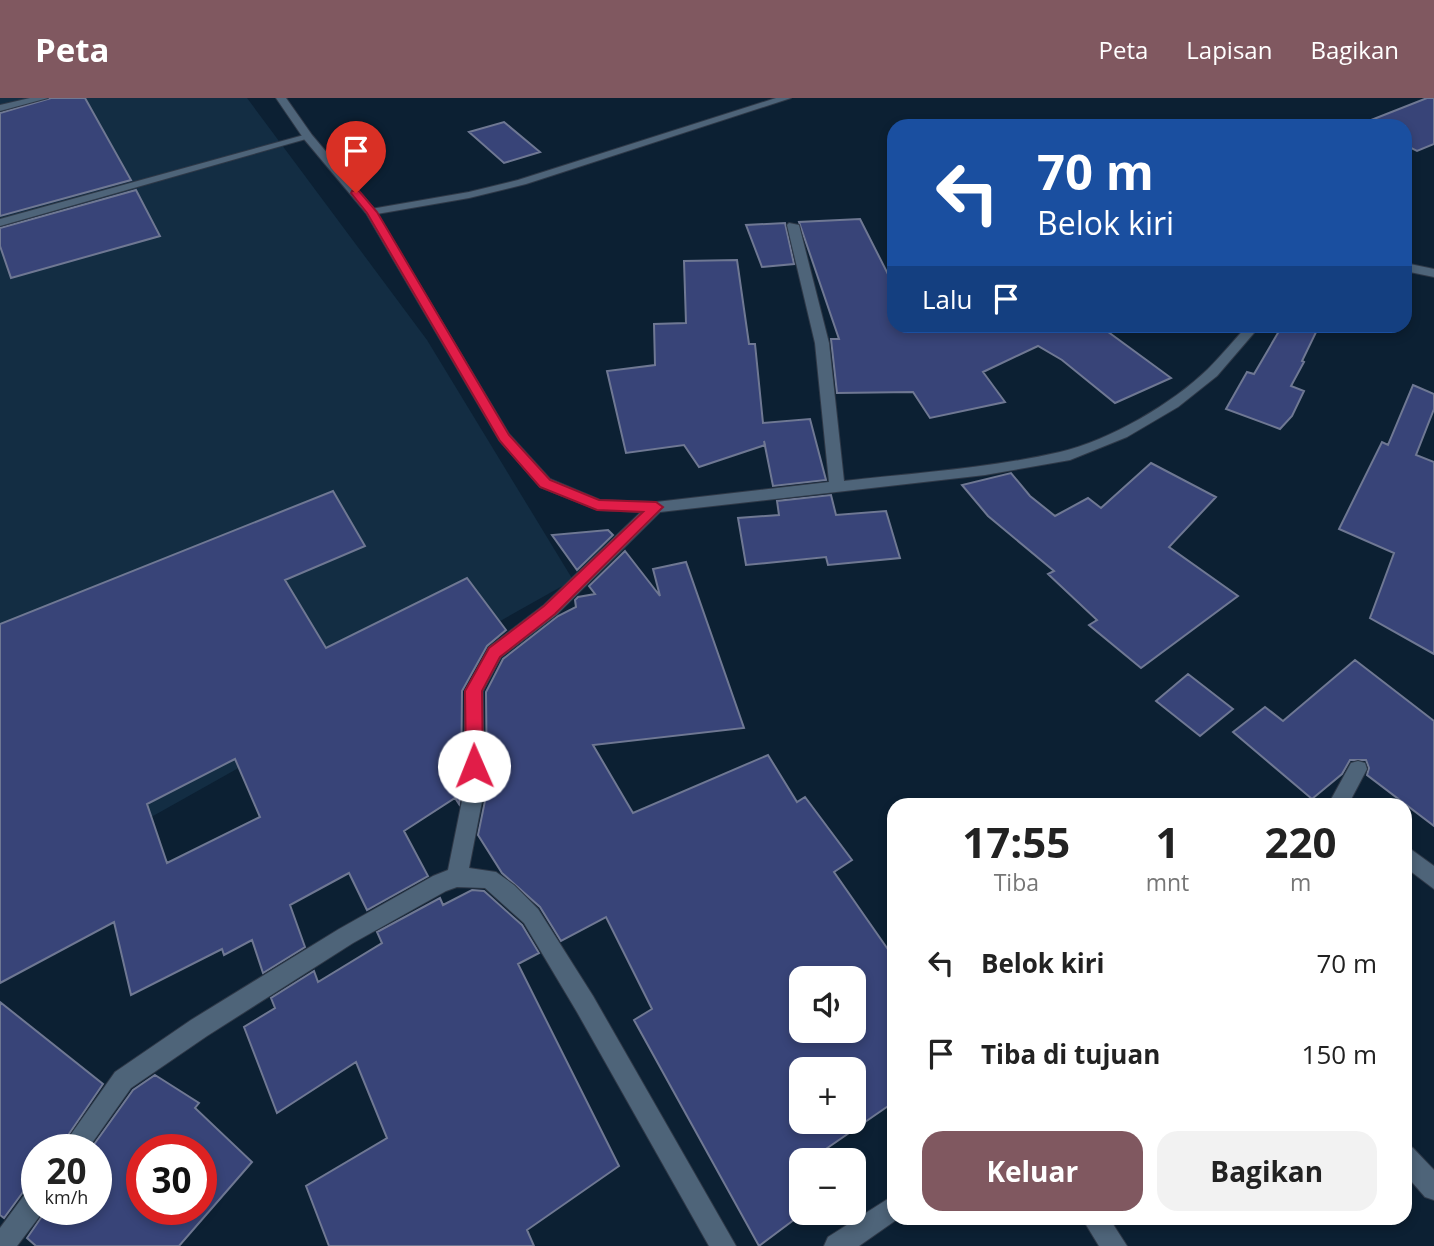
<!DOCTYPE html>
<html lang="id">
<meta charset="utf-8">
<style>
:root{--surface:#fff;--page:#f2f2f2;--text:#222;--muted:#767676;--accent:#805860}
body{margin:0;font-family:"Open Sans",sans-serif;background:var(--page);color:var(--text);height:100vh;display:flex;flex-direction:column;font-size:26px;white-space:nowrap}
*{box-sizing:border-box;margin:0}
p{font-size:23px;color:var(--muted)}
.icon{flex:none;width:38px;height:38px;fill:none;stroke:currentColor;stroke-width:2;stroke-linecap:round;stroke-linejoin:round}
.map{position:relative;flex:1;overflow:hidden}
.drawer{position:absolute;left:887px;top:700px;width:525px;height:427px;display:flex;flex-direction:column;background:var(--surface);border-radius:21px;box-shadow:0 4px 10px #0003}
.drawer>*{flex:none}
.hud{position:absolute;left:887px;top:21px;width:525px;height:214px;border-radius:21px;box-shadow:0 4px 10px #0003;background:#1a4fa0;color:#fff;overflow:hidden}
.controls{position:absolute;left:789px;top:868px;display:grid;gap:14px}
.controls a{display:grid;place-items:center;width:77px;height:77px;border-radius:14px;background:var(--surface);box-shadow:0 4px 10px #0003;font-size:35px}
.speed{position:absolute;left:21px;top:1036px;display:flex;gap:14px;font-size:35px;font-weight:700;text-align:center}
.speed>*{display:grid;place-content:center;width:91px;height:91px;border-radius:50%;background:var(--surface);box-shadow:0 4px 10px #0003;line-height:1}
.speed small{font-size:18px;font-weight:400}
.speed .limit{border:10px solid #d22;background:#fff;color:#111}
.pin{position:absolute;display:grid;place-items:center;width:60px;height:60px;color:#fff;margin:-72px -30px;border-radius:50% 50% 50% 0;rotate:-45deg;box-shadow:0 0 7px #0007}
.pin .icon{rotate:45deg}
.me{position:absolute;width:77px;margin:-38px;rotate:359deg;stroke-linejoin:round;filter:drop-shadow(0 0 5px #0008)}
.turn{display:flex;align-items:center;gap:24px;height:147px;padding:0 35px;font-size:32px}
.turn .icon{width:91px;height:91px;stroke-width:2.5}
.turn b{display:block;font-size:49px;line-height:60px}
.then{display:flex;align-items:center;height:66px;padding:0 35px;background:#0003;gap:14px;font-size:26px}
.eta{display:flex;justify-content:space-evenly;align-items:center;height:119px;text-align:center}
.eta b{font-size:42px;font-weight:700;line-height:49px}
.primary-button{display:flex;gap:14px;margin-top:auto;padding:14px 35px}
.primary-button a{flex:1;height:80px;border-radius:21px;background:var(--accent);color:#fff;font-size:28px;font-weight:700;line-height:80px;text-align:center}
.primary-button a+a{background:var(--page);color:var(--text)}
ul{padding:0;list-style:none}
li{display:flex;align-items:center;gap:21px;height:91px;padding:0 35px}
li div{flex:1}
li b{display:block;font-size:26px}
li em{font-style:normal}
header{display:flex;align-items:center;gap:42px;box-sizing:border-box;height:98px;padding:0 35px;background:var(--accent);color:#fff}
header strong{font-size:33px}
nav{display:flex;gap:38px;margin-inline-start:auto;font-size:24px}
.map>svg:first-child{display:block}
</style>
<header>
<strong>Peta</strong>
<nav><a>Peta</a><a>Lapisan</a><a>Bagikan</a></nav>
</header>
<div class="map">
<svg width="1434" height="1148" viewBox="0 0 1434 1148">
<rect width="100%" height="100%" fill="#0c2033"/>
<!-- built -->
<path fill="#132d43" d="M0,0h247l180,242 146,240 -573,322z"/>
<!-- building -->
<path fill="#384478" stroke="#6f7893" stroke-width="2" fill-rule="evenodd" d="M51,0h34l46,82 -131,36v-103z
M1427,0h7v46l-17,7 -12,-6v-19l-44,-2z
M504,24l36,30 -36,11 -35,-31z
M136,92l24,46 -149,42 -11,-32v-18z
M860,121l34,67v40h206l71,52 -56,25 -53,-43 -24,-14 -55,26 22,30 -75,16 -17,-26 -76,1 -6,-54h8l-40,-117z
M785,125l9,41 -32,3 -16,-42z
M737,162l12,84h6l8,79 47,-4 16,61 -53,6 -9,-45 1,4 -66,22 -15,-22 -58,8 -19,-82 48,-6 -1,-41 32,-1 -2,-62z
M1282,228h37l-17,35 2,1 -13,24 13,5 -12,25 -12,13 -54,-20 21,-37 7,2z
M1413,287l21,9v15l-18,46 18,7v192l-64,-36 24,-65 -55,-24 43,-87 6,3z
M1151,365l65,34 -47,50 69,49 -97,72 -52,-43 8,-5 -49,-46 6,-3 -66,-55 -26,-31 49,-12 19,23 25,20 33,-18 13,10z
M333,393l32,55 -80,34 41,68 141,-70 39,52 -19,16 -25,45 -1,100 -2,13 -4,-6 -51,33 24,45 -61,34 -18,-37 -59,32 15,42 -42,26 -11,-33 -28,15 -2,-6 -91,46 -17,-73 -114,61v-359zM235,661l25,58 -93,46 -20,-59z
M831,397l5,20 50,-4 14,47 -72,7 -2,-8 -80,8 -8,-47 41,-3 -2,-14z
M608,432l5,5 -36,35 -25,-35z
M625,453l35,45 -7,-27 33,-7 58,166 -151,17 40,68 135,-58 29,47 8,-5 47,63 -18,12 60,86v144l-71,49 6,9h-27l1,53 -44,33 -125,-226 18,-11 -46,-92 -45,24 -21,-34 -38,-34 -24,-38 9,-44 -1,-99 17,-33 55,-43 18,-9 -1,-7 3,-3 17,-3 -6,-8zM802,880h52v53h-52zM802,971h52v53h-52z
M1355,562l79,61v105l-67,-51 2,-7 -3,-8h-16l-8,14 -30,25 -79,-67 32,-25 18,14z
M1188,576l45,35 -33,27 -44,-35z
M472,792l12,1 38,34 17,28 -21,11 101,202 -92,64 7,16h-205l-23,-60 81,-48 -31,-76 -79,51 -33,-86 31,-19 -4,-10 43,-27 4,11 64,-39 -5,-11 63,-34 3,7z
M0,904l103,82 -45,66h-21v35l-11,3 -22,30 -4,-3z
M155,977l44,28 -4,5 57,54 -73,84h-143l-9,-8 20,-29h49v-59h-6l43,-60zM142,1052h59v59h-59z"/>
<g fill="none" stroke-linecap="round" stroke-linejoin="round">
<defs>
<path id="service" d="M30,0h18l-48,13v-6z
M776,0h15l-265,86 -57,14 -98,17 -6,-3 6,-3 98,-17 49,-12z
M304,37l9,2 -313,89v-7z"/>
<path id="minor" d="M276,0h10l26,37 63,75 134,224 41,45 50,21 56,2 173,-20 -14,-139 -28,-118 2,-2 10,2 30,118 15,138c72,-8 146,-13 216,-29 50,-12 112,-48 148,-83 14,-14 26,-29 39,-43h13l-43,50 -39,31 -51,30 -57,23 -85,15 -325,37 -104,103 -55,42 -18,34 1,100 -15,77 27,4 18,13 24,24 55,87 143,250h-27l-132,-234 -53,-89 -39,-35 -28,-1 -11,4 -93,52 -146,93 -76,52 -44,62h-27l55,-78 76,-52 148,-91 94,-53 15,-6 16,-79 1,-100 3,-5 21,-39 55,-42 97,-93 -43,-2 -58,-23 -41,-47 -133,-227 -62,-74z
M1405,165l29,6v8l-29,-6z
M1358,663l7,2 2,6 -19,36h-20l23,-42z
M1405,747l29,21v23l-29,-22z
M1405,1046l8,4 21,22v30l-9,-3 -20,-23z
M37,1089v22h8l-28,37h-17v-18l28,-38z
M894,1097v23h5l-40,28h-35l4,-9z
M1082,1120h27l18,28h-28z"/>
</defs>
<!-- service casing -->
<use href="#service" stroke="#2f3948" stroke-width="2"/>
<!-- minor casing -->
<use href="#minor" stroke="#2f3948" stroke-width="2"/>
<!-- service -->
<use href="#service" fill="#4e6479" fill-rule="evenodd"/>
<!-- minor -->
<use href="#minor" fill="#4e6479" fill-rule="evenodd"/>
</g>
<!-- route -->
<path fill="#e11d48" stroke="#92132f" stroke-width="2" d="M352,93h7l18,21 132,223 41,45 49,20 57,2 7,5 -108,107 -55,43 -18,34 1,75 -3,5 -6,2 -6,-2 -2,-5 -1,-75 24,-43 55,-42 99,-94 -46,-2 -57,-23 -40,-46 -133,-228 -16,-20z"/>
</svg>
<div class="controls">
<a><svg class="icon" aria-label="sound" viewBox="0 0 24 24"><path d="M4 9h4l5-4v14l-5-4H4zM17 9q2 3 0 6"/></svg></a>
<a>+</a>
<a>−</a>
</div>
<div class="speed"><div>20<small>km/h</small></div><div class="limit">30</div></div>
<div class="pin" style="left:356px;top:95px;background:#d93025"><svg class="icon" aria-label="arrive" viewBox="0 0 24 24"><path d="M6 21V4h12l-3 4 3 4H6"/></svg></div>
<svg class="me" style="left:474px;top:668px" viewBox="-20 -20 40 40"><circle r="19" fill="#fff"/><path d="M0-13L10 11 0 6-10 11z" fill="#e11d48"/></svg>
<div class="hud">
<div class="turn"><svg class="icon" aria-label="left" viewBox="0 0 24 24"><path d="M17 20v-9H6M10 6l-5 5 5 5"/></svg><div><b>70 m</b>Belok kiri</div></div>
<div class="then">Lalu<svg class="icon" aria-label="arrive" viewBox="0 0 24 24"><path d="M6 21V4h12l-3 4 3 4H6"/></svg></div>
</div>
<section class="drawer">
<div class="eta">
<div><b>17:55</b><p>Tiba</p></div>
<div><b>1</b><p>mnt</p></div>
<div><b>220</b><p>m</p></div>
</div>
<ul>
<li><svg class="icon" aria-label="left" viewBox="0 0 24 24"><path d="M17 20v-9H6M10 6l-5 5 5 5"/></svg><div><b>Belok kiri</b></div><em>70 m</em></li>
<li><svg class="icon" aria-label="arrive" viewBox="0 0 24 24"><path d="M6 21V4h12l-3 4 3 4H6"/></svg><div><b>Tiba di tujuan</b></div><em>150 m</em></li>
</ul>
<div class="primary-button"><a>Keluar</a><a>Bagikan</a></div>
</section>
</div>
